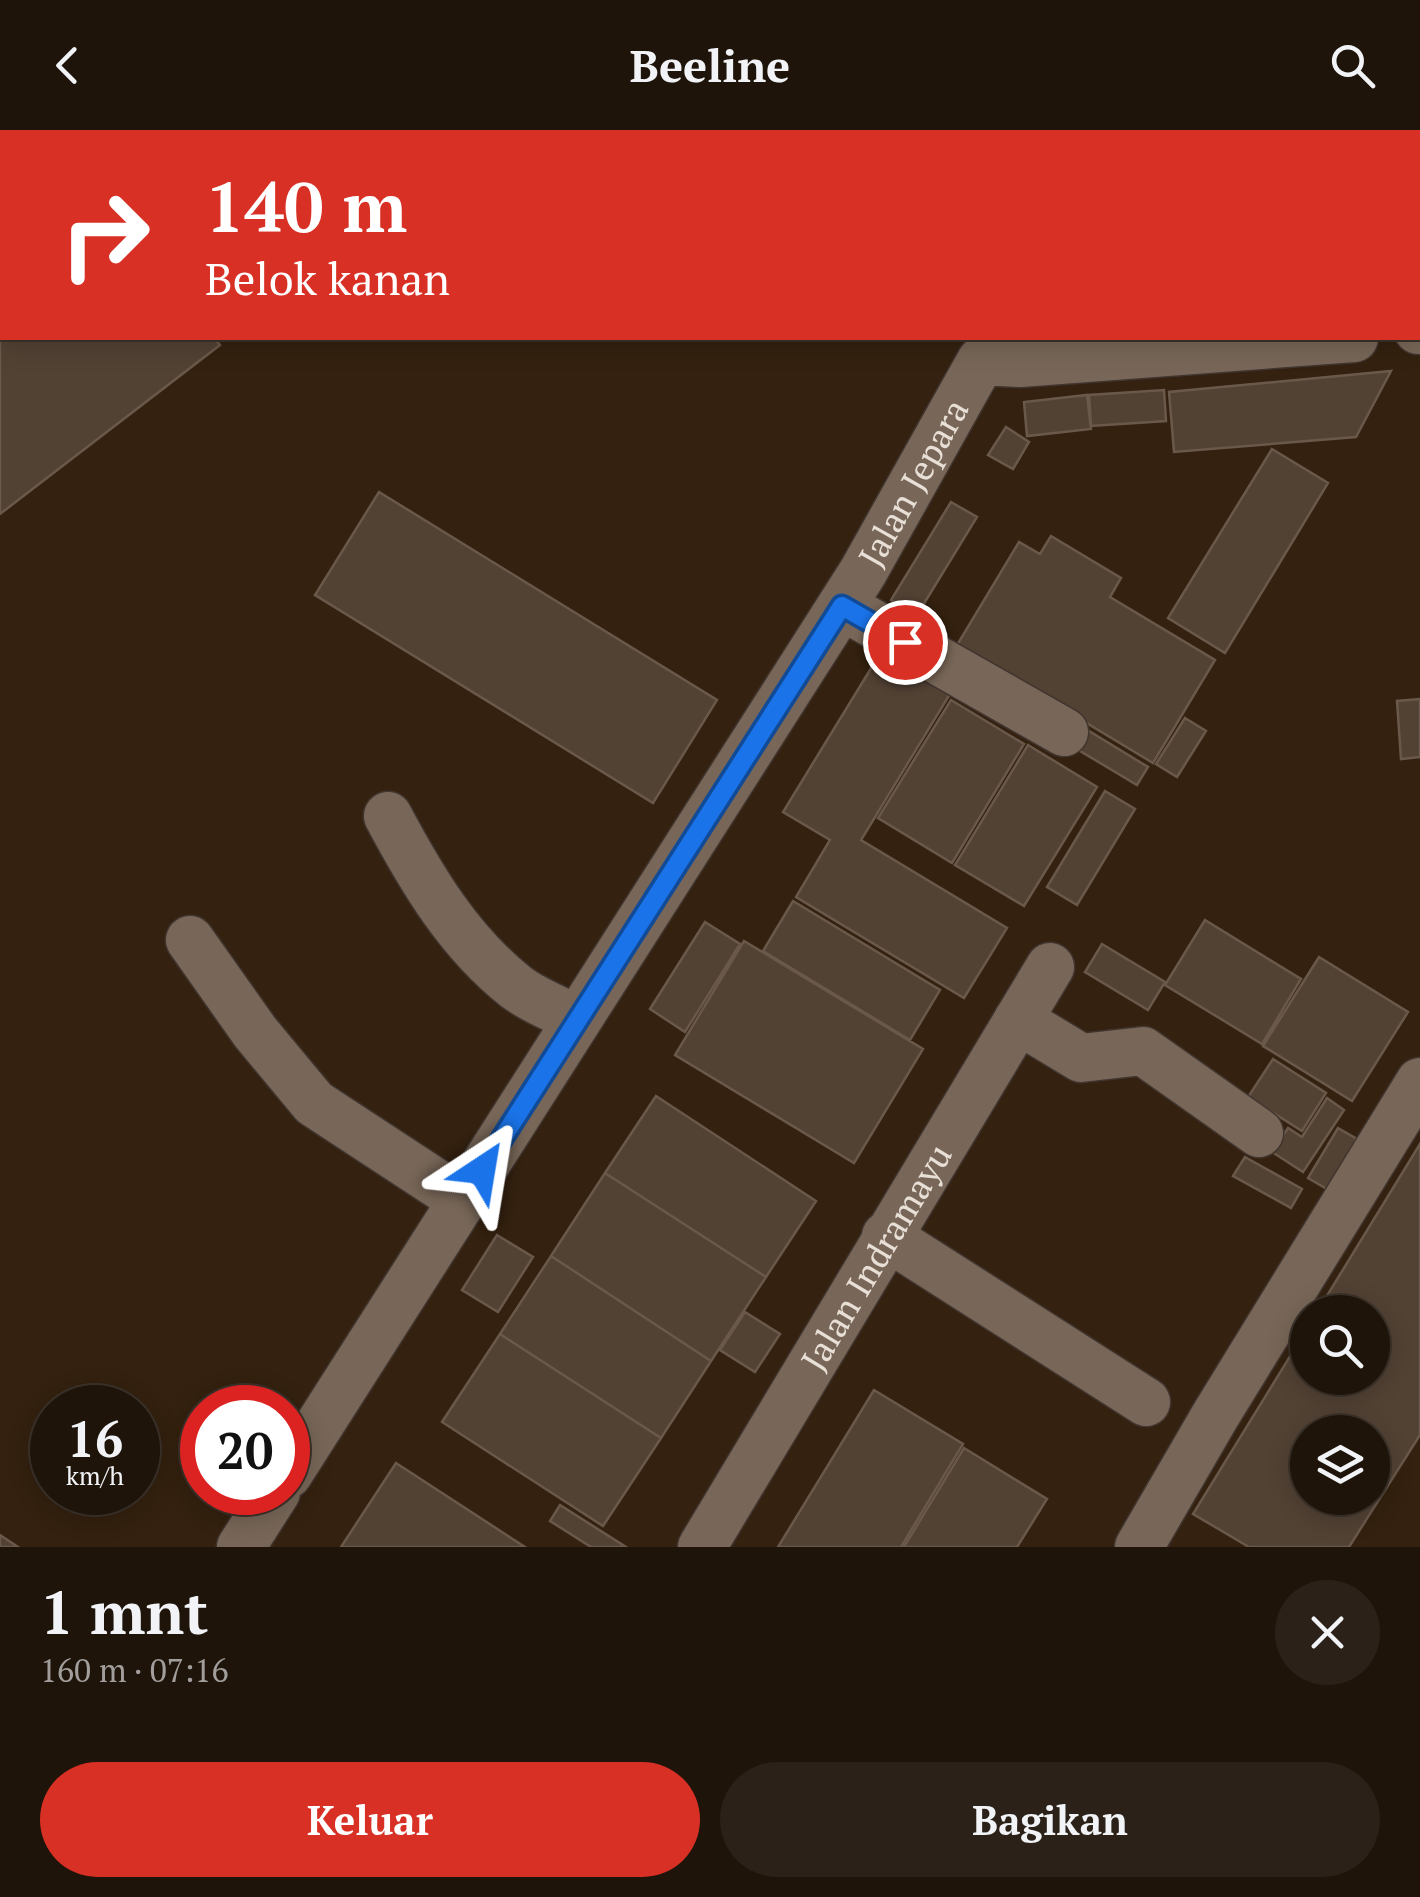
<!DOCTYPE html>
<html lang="id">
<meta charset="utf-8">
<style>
:root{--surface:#1e140a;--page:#2b2118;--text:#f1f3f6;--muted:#a19e9c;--line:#3c332b;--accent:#d93025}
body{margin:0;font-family:"PT Serif",serif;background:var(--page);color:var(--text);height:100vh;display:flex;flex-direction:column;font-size:38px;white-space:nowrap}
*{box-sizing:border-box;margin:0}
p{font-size:32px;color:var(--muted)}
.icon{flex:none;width:55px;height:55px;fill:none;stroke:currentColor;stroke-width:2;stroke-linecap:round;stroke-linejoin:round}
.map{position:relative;height:1417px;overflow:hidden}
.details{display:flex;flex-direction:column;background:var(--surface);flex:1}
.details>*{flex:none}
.guide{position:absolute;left:0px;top:0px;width:1420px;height:210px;box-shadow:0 5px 25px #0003,0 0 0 2px var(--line);background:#d93025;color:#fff;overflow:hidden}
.buttons{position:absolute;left:1290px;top:1165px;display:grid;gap:20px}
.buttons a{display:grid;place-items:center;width:100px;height:100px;border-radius:50%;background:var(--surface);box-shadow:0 5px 25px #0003,0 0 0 2px var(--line);font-size:50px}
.speed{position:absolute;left:30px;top:1255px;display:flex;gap:20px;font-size:50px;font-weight:700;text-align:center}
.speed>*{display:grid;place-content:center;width:130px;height:130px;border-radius:50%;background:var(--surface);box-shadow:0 5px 25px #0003,0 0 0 2px var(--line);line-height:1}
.speed small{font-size:25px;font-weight:400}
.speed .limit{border:15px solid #d22;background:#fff;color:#111}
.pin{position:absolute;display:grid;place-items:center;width:85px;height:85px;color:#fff;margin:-42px;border:5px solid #fff;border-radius:50%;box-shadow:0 2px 10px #0007}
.me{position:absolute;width:110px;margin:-55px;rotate:33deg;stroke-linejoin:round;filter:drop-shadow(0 0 8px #0008)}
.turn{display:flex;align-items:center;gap:35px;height:210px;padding:0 40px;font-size:45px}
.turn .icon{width:130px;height:130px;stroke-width:2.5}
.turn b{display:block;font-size:70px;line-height:85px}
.round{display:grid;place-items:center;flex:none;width:105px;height:105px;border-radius:52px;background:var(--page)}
.head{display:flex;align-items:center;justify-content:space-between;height:170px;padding:0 40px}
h1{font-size:60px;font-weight:800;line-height:75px}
.action{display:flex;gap:20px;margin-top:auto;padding:20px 40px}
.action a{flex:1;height:115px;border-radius:60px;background:var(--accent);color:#fff;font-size:40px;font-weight:800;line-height:115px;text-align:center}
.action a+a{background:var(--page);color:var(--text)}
header{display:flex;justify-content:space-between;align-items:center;height:130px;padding:0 40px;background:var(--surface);font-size:45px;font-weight:800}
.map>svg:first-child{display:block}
</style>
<header><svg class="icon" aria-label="back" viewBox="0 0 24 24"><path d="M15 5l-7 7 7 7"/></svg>Beeline<svg class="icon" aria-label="search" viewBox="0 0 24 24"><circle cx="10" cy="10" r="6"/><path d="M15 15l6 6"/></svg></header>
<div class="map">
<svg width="1420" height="1417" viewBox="0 0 1420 1417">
<rect width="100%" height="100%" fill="#281a0e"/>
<!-- built -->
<path fill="#34210f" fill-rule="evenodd" d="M0,0l844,2h-842v206h1416l2,-134v1343h-1420zM1308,1182h64v66h-64zM52,1278h86v84h-86zM202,1278h86v84h-86zM1308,1302h64v66h-64z"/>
<!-- water -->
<path fill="#5e3810" d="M840,0h580v74l-2,1v-73z"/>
<!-- building -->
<path fill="#524234" stroke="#6a594b" stroke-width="2.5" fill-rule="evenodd" d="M0,0l129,2h-127v206h212l6,7 -220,169z
M1391,241l-35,66 -182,15 -5,-60z
M1164,260l2,31 -75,5 -2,-31z
M1087,265l4,34 -64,7 -3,-34z
M1006,297l23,15 -16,27 -25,-14z
M1272,319l56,34 -103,170 -57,-35z
M379,362l338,208 -64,103 -338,-208z
M951,372l26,15 -60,98 -26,-15z
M1051,406l70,42 -11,19 105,63 -62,103 -196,-118 62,-103 21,12z
M881,522l69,42 -89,146 146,88 -43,70 -168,-101 34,-57 -47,-28z
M1420,569v58l-19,2 -4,-58z
M951,570l73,44 -72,119 -74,-45z
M1185,588l21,13 -29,46 -21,-13z
M1076,593l72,44 -11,18 -72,-43z
M1028,615l69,42 -73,119 -69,-41z
M1105,661l30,18 -58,96 -30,-18z
M793,771l147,89 -30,50 -147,-89z
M1205,790l96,59 -39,65 -97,-59z
M705,792l35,22 -55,88 -35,-23z
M744,811l179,108 -69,114 -179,-108z
M1102,814l63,38 -17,28 -63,-38z
M1319,827l89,55 -56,89 -89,-55z
M1273,929l53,34 -24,38 -54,-34z
M656,966l160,105 -50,76 -161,-104z
M1327,968l17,12 -41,62 -31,-20 16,-24 14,9z
M1338,998l19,11 -30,50 -19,-11z
M1420,1014v291l-71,112h-100l-56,-33 115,-187v51h64v-66h-55zM1308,1302h64v66h-64z
M1245,1027l57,32 -11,19 -58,-32z
M605,1043l161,104 -55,84 -160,-105z
M497,1105l36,22 -35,55 -36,-22z
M551,1126l160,105 -50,77 -161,-104z
M745,1182l35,22 -25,38 -35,-22z
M500,1204l161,104 -58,88 -161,-104z
M874,1260l89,54 -62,103h-123z
M964,1318l83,51 -30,48h-113z
M396,1333l129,84h-184z
M560,1375l66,42h-35l-41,-26z
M0,1405l18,12h-18z"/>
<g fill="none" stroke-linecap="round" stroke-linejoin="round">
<defs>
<g id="minor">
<path d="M651,0l4,2"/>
<path d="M1418,200h2"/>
<path d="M842,476l222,126"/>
<path d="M388,686c34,64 71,126 128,171 18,14 42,22 61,33"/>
<path d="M190,810l65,92 59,71 148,97"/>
<path d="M1018,890l63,38 62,-7 116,82"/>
<path d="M886,1106l260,166"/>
<path id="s1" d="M288,1344l575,-902 118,-211 39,2 334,-25"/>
<path d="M241,1417l35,-55"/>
<path id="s2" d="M702,1417l348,-580"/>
<path d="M1139,1417l76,-131 205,-334"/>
</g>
</defs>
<!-- minor casing -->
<use href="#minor" stroke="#40352f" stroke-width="51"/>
<!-- minor -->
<use href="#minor" stroke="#786758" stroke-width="48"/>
</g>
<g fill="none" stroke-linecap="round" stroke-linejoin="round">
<defs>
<path id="route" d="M482,1040l360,-564 63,36"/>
</defs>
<!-- route casing -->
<use href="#route" stroke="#114b97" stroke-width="25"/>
<!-- route -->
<use href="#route" stroke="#1a73e8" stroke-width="18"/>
</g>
<g text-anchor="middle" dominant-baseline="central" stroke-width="8" stroke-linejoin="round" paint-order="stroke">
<!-- street labels -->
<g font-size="35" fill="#e8dfd6" stroke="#1e1105">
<text stroke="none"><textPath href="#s1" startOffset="1172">Jalan Jepara</textPath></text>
<text stroke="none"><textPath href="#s2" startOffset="338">Jalan Indramayu</textPath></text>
</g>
</g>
</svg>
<div class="buttons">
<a><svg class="icon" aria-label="search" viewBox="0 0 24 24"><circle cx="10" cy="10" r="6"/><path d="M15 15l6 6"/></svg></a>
<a><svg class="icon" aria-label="layers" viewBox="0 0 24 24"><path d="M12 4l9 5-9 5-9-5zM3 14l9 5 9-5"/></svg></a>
</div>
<div class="speed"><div>16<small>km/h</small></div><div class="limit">20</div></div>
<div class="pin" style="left:905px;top:512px;background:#d93025"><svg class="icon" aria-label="arrive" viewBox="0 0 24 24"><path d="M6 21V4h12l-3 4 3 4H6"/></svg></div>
<svg class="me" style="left:482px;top:1040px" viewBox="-20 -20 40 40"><path d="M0-17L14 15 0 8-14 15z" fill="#1a73e8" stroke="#fff" stroke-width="4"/></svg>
<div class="guide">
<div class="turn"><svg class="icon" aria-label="right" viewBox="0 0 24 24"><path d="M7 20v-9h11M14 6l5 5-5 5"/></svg><div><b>140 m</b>Belok kanan</div></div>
</div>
</div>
<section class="details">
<div class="head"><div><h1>1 mnt</h1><p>160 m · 07:16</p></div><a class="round"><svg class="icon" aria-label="close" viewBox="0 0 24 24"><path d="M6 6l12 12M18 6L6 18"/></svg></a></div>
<div class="action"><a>Keluar</a><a>Bagikan</a></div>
</section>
